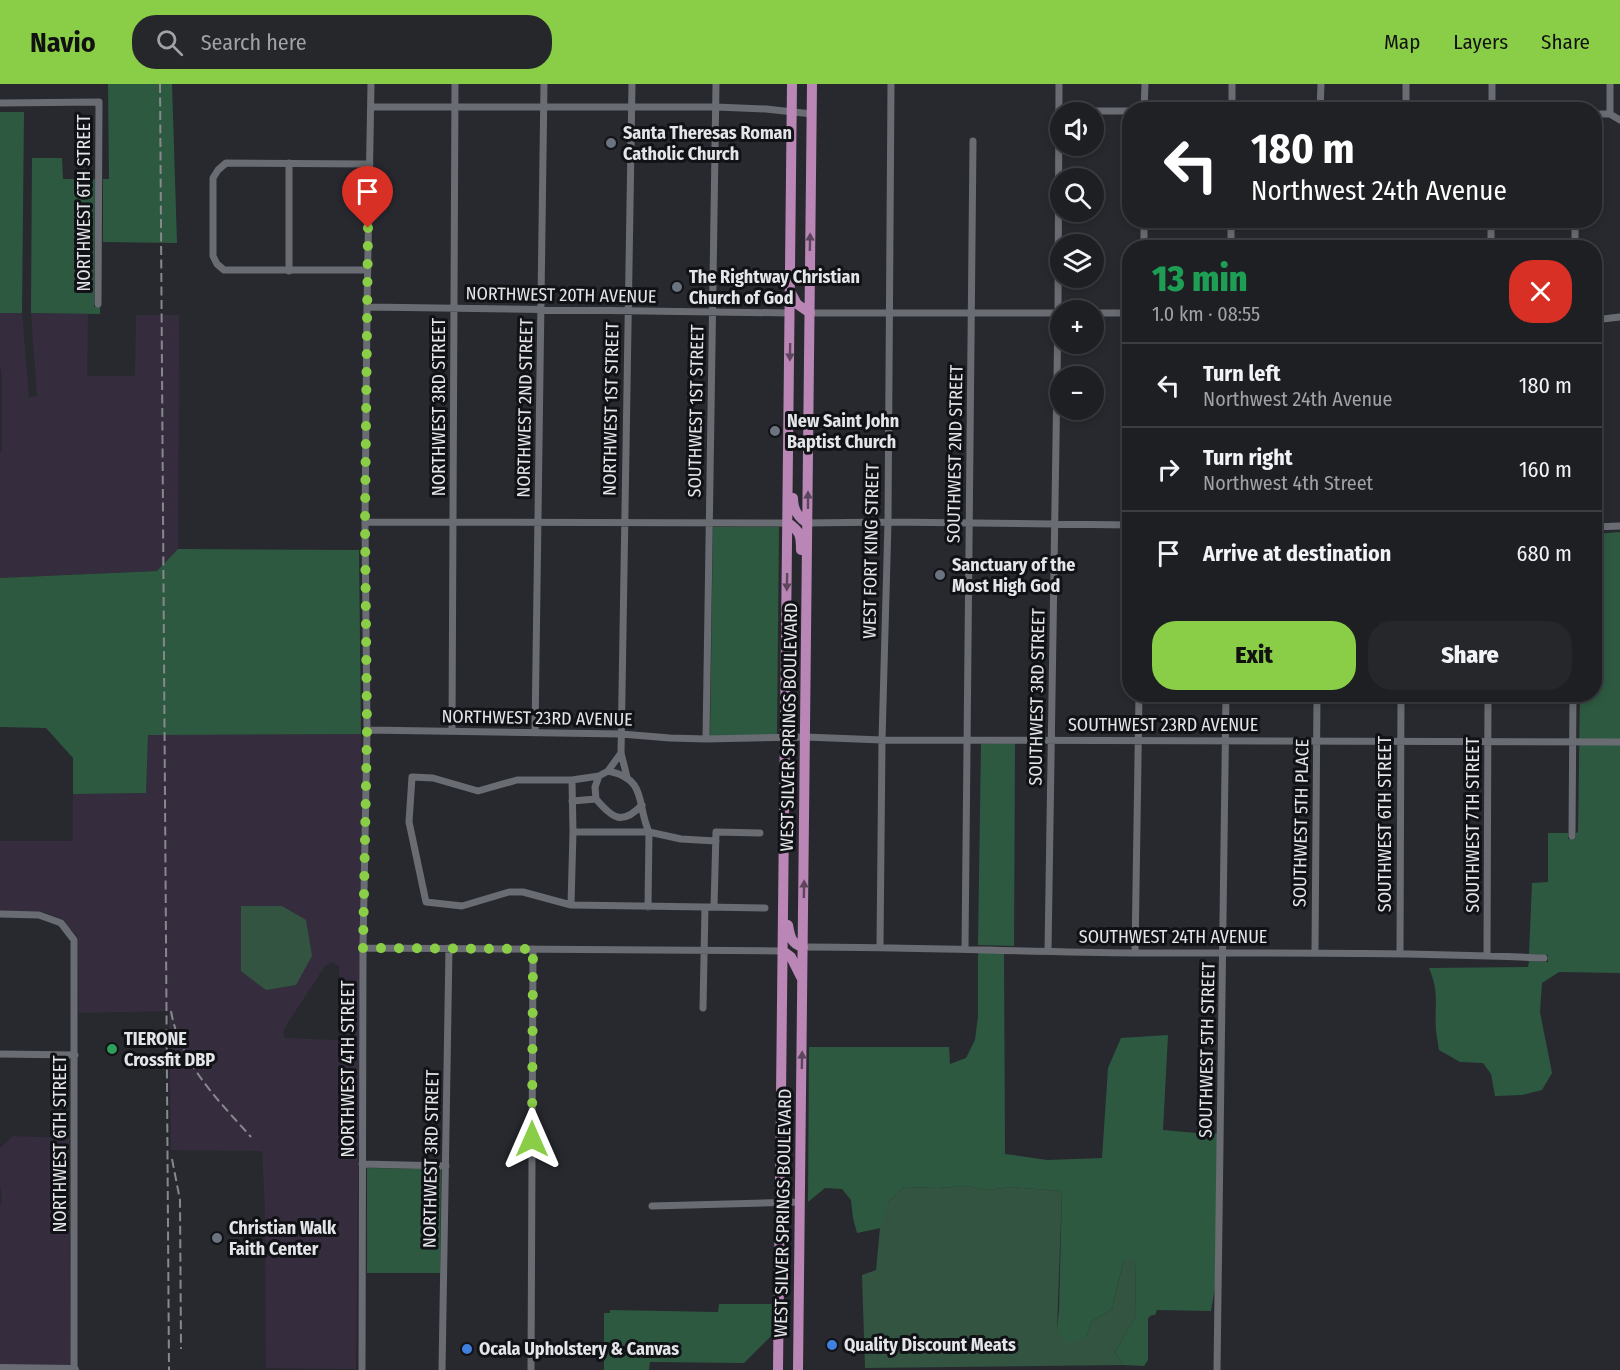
<!DOCTYPE html>
<meta charset="utf-8">
<style>
:root{--surface:#1d1f23;--page:#25272b;--text:#f1f3f6;--muted:#a0a2a6;--line:#3b3d41;--accent:#8ace47}
body{margin:0;font-family:"Fira Sans Condensed",sans-serif;background:var(--page);color:var(--text);height:100vh;display:flex;flex-direction:column;font-size:22px;white-space:nowrap}
*{box-sizing:border-box;margin:0}
p{font-size:20px;color:var(--muted)}
.icon{flex:none;width:33px;height:33px;fill:none;stroke:currentColor;stroke-width:2;stroke-linecap:round;stroke-linejoin:round}
.map{position:relative;flex:1;overflow:hidden}
.details{position:absolute;left:1122px;top:156px;width:480px;height:462px;display:flex;flex-direction:column;background:var(--surface);border-radius:24px;box-shadow:0 3px 9px #0003,0 0 0 2px var(--line)}
.details>*{flex:none}
.top-card{position:absolute;left:1122px;top:18px;width:480px;height:126px;border-radius:24px;box-shadow:0 3px 9px #0003,0 0 0 2px var(--line);background:#202124;color:#fff;overflow:hidden}
.controls{position:absolute;left:1050px;top:18px;display:grid;gap:12px}
.controls a{display:grid;place-items:center;width:54px;height:54px;border-radius:50%;background:var(--surface);box-shadow:0 3px 9px #0003,0 0 0 2px var(--line);font-size:30px}
.pin{position:absolute;display:grid;place-items:center;width:51px;height:51px;color:#fff;margin:-62px -26px;border-radius:50% 50% 50% 0;rotate:-45deg;box-shadow:0 0 6px #0007}
.pin .icon{rotate:45deg}
.me{position:absolute;width:66px;margin:-33px;rotate:0deg;stroke-linejoin:round;filter:drop-shadow(0 0 4px #0008)}
.turn{display:flex;align-items:center;gap:21px;height:126px;padding:0 30px;font-size:27px}
.turn .icon{width:78px;height:78px;stroke-width:2.5}
.turn b{display:block;font-size:42px;line-height:51px}
.round{display:grid;place-items:center;flex:none;width:63px;height:63px;border-radius:24px;background:var(--page)}
.overview{display:flex;align-items:center;justify-content:space-between;height:102px;padding:0 30px}
h1{font-size:36px;font-weight:800;line-height:45px;color:#1e9e55}
.primary-button{display:flex;gap:12px;margin-top:auto;padding:12px 30px}
.primary-button a{flex:1;height:69px;border-radius:24px;background:var(--accent);color:#111;font-size:24px;font-weight:800;line-height:69px;text-align:center}
.primary-button a+a{background:var(--page);color:var(--text)}
ul{padding:0;list-style:none}
li{display:flex;align-items:center;gap:18px;height:84px;padding:0 30px;border-top:2px solid var(--line)}
li div{flex:1}
li b{display:block;font-size:22px}
li em{font-style:normal}
header{display:flex;align-items:center;gap:36px;box-sizing:border-box;height:84px;padding:0 30px;background:var(--accent);color:#111}
header strong{font-size:28px}
nav{display:flex;gap:33px;margin-inline-start:auto;font-size:21px}
.search{width:420px;height:54px;background:var(--page);display:flex;align-items:center;gap:15px;box-sizing:border-box;padding:0 21px;border-radius:24px;color:var(--muted);font-size:22px}
.map>svg:first-child{display:block}
</style>
<header>
<strong>Navio</strong>
<div class="search"><svg class="icon" aria-label="search" viewBox="0 0 24 24"><circle cx="10" cy="10" r="6"/><path d="M15 15l6 6"/></svg>Search here</div>
<nav><a>Map</a><a>Layers</a><a>Share</a></nav>
</header>
<div class="map">
<svg width="1620" height="1286" viewBox="0 0 1620 1286">
<rect width="100%" height="100%" fill="#27292f"/>
<!-- industrial -->
<path fill="#352d3d" fill-rule="evenodd" d="M0,229h22l7,84 8,-1 -6,-83 57,1 -1,62h48l1,-61h43l-1,234 -21,22 -157,7v-126l2,-1v-73l-2,-14z
M361,650l1,56 -6,579 -90,-1 -1,-164 -3,-53 -91,-1 -2,-139 -90,2 -1,-76 -13,-14 1,-1 -5,-3 -20,-8h-41v-70h73v-47l73,-1 2,-58zM333,878l6,4 2,72 -6,2 -50,-2 -2,-6 4,-8 38,-58z
M13,1052l56,2 1,228 -70,-1v-159l2,-6 -2,-16v-36z"/>
<!-- green -->
<path fill="#335441" d="M241,822h41l24,14 6,36 -16,29 -30,5 -25,-19z
M966,1102l21,4 24,-3 51,4 -5,139 29,7 6,-16 20,-12 12,-50h11l1,57 -21,36 8,13 -258,3 -3,-93 14,-5 4,-42 9,-27 15,-14 34,1z"/>
<!-- forest -->
<path fill="#2e5941" d="M108,0h64l5,159 -74,-1v-63h6z
M0,28h24l-2,201h-22z
M32,74h30l1,21h32l-1,128h6v7l-69,-1z
M713,443h66l-2,208 -67,1z
M1620,448v441l-61,-1 -17,11 -2,29 12,61 -10,17 -20,5 -27,1 -4,-22 -8,-11 -23,-1 -21,-12c-1,-6 -2,-13 -3,-19 -2,-26 4,-37 -7,-63l99,-1 1,-6 19,1v-7l-19,-1 3,-71 16,-1v-49h20v6h7l1,-6 2,-1c1,-46 1,-91 2,-137l14,-1 1,-160z
M178,465l181,1 2,184 -213,1 -2,58 -73,1v-36l-27,-30 -46,-1v-149l157,-7z
M1015,659l-1,203 -36,-1 3,-201z
M978,869h26l1,201 42,6 55,-2 6,-90 13,-30 47,-3 -5,95 45,4 12,-1 -2,136 -7,42 -54,-1 -2,5h-3l-4,3v42l-4,6 -21,-1 -8,-13 21,-36 -1,-57h-11l-12,50 -20,12 -6,16 -18,6 -11,-13 2,-20 3,-119 -51,-4 -24,3 -21,-4 -28,2 -34,-1 -15,14 -8,27 -24,5 -4,-15 -2,-18 -9,-11 -17,-1 -17,14 1,-155h140l1,17 16,-6 9,-18 3,-24z
M367,1084l74,1 -1,104h-73z
M719,1220h53l-1,32 -27,27 -94,-1 -1,8h-45v-57h6v-3l108,2z"/>
<g fill="none" stroke-linecap="round" stroke-linejoin="round">
<!-- minor -->
<path stroke="#696c72" stroke-width="7" d="M1610,0v30
M0,19l99,-1 -1,202
M371,23h345l50,2 46,5
M1144,26l1,-26
M1232,26v-26
M1320,26l1,-26
M1406,26v-26
M1492,26v-26
M1059,27h71
M1594,30h16l10,6
M1144,164v-28
M1231,164v-28
M1491,164v-28
M1575,164v-28
M367,186h-143l-7,-6 -4,-8v-78l5,-8 8,-7 144,1
M289,187v-108
M367,223l423,6
M810,229h250
M1094,229h36
M1594,236l26,-3
M365,438l423,1
M807,439l81,-1 242,3
M1594,443l26,-1
M367,646l254,4 49,4 36,1 99,-2 77,3 738,2
M452,647l3,-647
M535,648l9,-648
M706,655l10,-655
M621,669l-13,18 -9,5 -27,4h-55l-39,11 -45,-13 -21,-1 -3,45 17,80 36,4 47,-14h14l48,13 134,2
M608,687c40,8 28,33 41,61l32,7 35,2
M627,693l-6,-24 11,-669
M572,696l1,52
M596,715l-1,-12 4,-11
M572,717l24,-2c16,19 26,27 46,6
M1572,752l1,-142
M571,821l2,-73h76l-1,75
M714,823l2,-75 44,1
M0,830l39,1 22,8 13,17v430
M803,863c111,0 221,5 332,6 136,0 272,-1 409,5
M880,863l2,-207 6,-218 3,-438
M363,864l420,3
M965,865l8,-808
M1048,867l10,-638 1,-229
M1315,868l2,-258
M1135,869l4,-259
M1400,869l1,-259
M1487,871l1,-261
M703,924l2,-101 60,1
M0,970l75,1
M362,1080l84,2
M652,1122l148,-4
M362,1286l1,-422 4,-218 -2,-208 2,-215 4,-223
M442,1286l7,-422
M531,1286l2,-421
M1217,1286l9,-676"/>
<!-- secondary -->
<path stroke="#696c72" stroke-width="10" d="M0,1285l74,1"/>
<!-- primary -->
<path stroke="#b986b5" stroke-width="10" d="M790,207l7,13 13,9
M793,414c0,12 5,19 14,25
M788,439c12,8 13,12 13,27
M788,841c2,11 3,19 15,22
M783,867l8,6 10,20
M778,1286l14,-1286
M798,1286l14,-1286"/>
<!-- rail -->
<path stroke="#87888d" stroke-width="2" stroke-dasharray="9 4.5" stroke-linecap="butt" d="M160,0l9,1286
M171,927c9,52 47,89 80,126
M172,1075l8,41 1,149"/>
</g>
<!-- one-way arrows -->
<defs><path id="oneway-solid" d="M-6-.8H1V-3.2L6.5 0L1 3.2V.8H-6Z" transform="scale(1.5)"/></defs>
<g fill="#5d465d">
<use href="#oneway-solid" transform="translate(810 158) rotate(-89)"/>
<use href="#oneway-solid" transform="translate(790 268) rotate(91)"/>
<use href="#oneway-solid" transform="translate(808 416) rotate(-90)"/>
<use href="#oneway-solid" transform="translate(787 498) rotate(91)"/>
<use href="#oneway-solid" transform="translate(804 805) rotate(-89)"/>
<use href="#oneway-solid" transform="translate(802 976) rotate(-89)"/>
</g>
<g fill="none" stroke-linecap="round" stroke-linejoin="round">
<!-- route -->
<path stroke="#8ace47" stroke-width="10" stroke-dasharray="0 18" d="M368,144l-3,294 2,208 -4,218 170,1 -1,190"/>
</g>
<!-- markers -->
<g fill="#6b7280" stroke="#111215" stroke-width="2">
<circle cx="611" cy="59" r="6"/>
<circle cx="677" cy="203" r="6"/>
<circle cx="775" cy="347" r="6"/>
<circle cx="940" cy="491" r="6"/>
<circle cx="217" cy="1154" r="6"/>
</g>
<circle fill="#2e9e5b" stroke="#111215" stroke-width="2" cx="112" cy="965" r="6"/>
<g fill="#3f7fe0" stroke="#111215" stroke-width="2">
<circle cx="832" cy="1261" r="6"/>
<circle cx="467" cy="1265" r="6"/>
</g>
<g text-anchor="middle" dominant-baseline="central" stroke-width="6" stroke-linejoin="round" paint-order="stroke">
<!-- poi labels -->
<g font-size="18" font-weight="bold" fill="#e4e5e9" stroke="#111215" text-anchor="start">
<text x="623" y="49">Santa Theresas Roman<tspan x="623" dy="21">Catholic Church</tspan></text>
<text x="689" y="193">The Rightway Christian<tspan x="689" dy="21">Church of God</tspan></text>
<text x="787" y="337">New Saint John<tspan x="787" dy="21">Baptist Church</tspan></text>
<text x="952" y="481">Sanctuary of the<tspan x="952" dy="21">Most High God</tspan></text>
<text x="124" y="955">TIERONE<tspan x="124" dy="21">Crossfit DBP</tspan></text>
<text x="229" y="1144">Christian Walk<tspan x="229" dy="21">Faith Center</tspan></text>
<text x="844" y="1261">Quality Discount Meats</text>
<text x="479" y="1265">Ocala Upholstery &amp; Canvas</text>
</g>
<!-- street labels -->
<g font-size="18" fill="#e4e5e9" stroke="#111215">
<text transform="translate(84 119) rotate(-90)">NORTHWEST 6TH STREET</text>
<text transform="translate(561 211) rotate(1)">NORTHWEST 20TH AVENUE</text>
<text transform="translate(439 323) rotate(-90)">NORTHWEST 3RD STREET</text>
<text transform="translate(525 324) rotate(-89)">NORTHWEST 2ND STREET</text>
<text transform="translate(611 325) rotate(-89)">NORTHWEST 1ST STREET</text>
<text transform="translate(696 327) rotate(-89)">SOUTHWEST 1ST STREET</text>
<text transform="translate(955 370) rotate(-89)">SOUTHWEST 2ND STREET</text>
<text transform="translate(871 467) rotate(-89)">WEST FORT KING STREET</text>
<text transform="translate(1037 613) rotate(-89)">SOUTHWEST 3RD STREET</text>
<text transform="translate(537 634) rotate(1)">NORTHWEST 23RD AVENUE</text>
<text x="1163" y="641">SOUTHWEST 23RD AVENUE</text>
<text transform="translate(789 643) rotate(-89)">WEST SILVER SPRINGS BOULEVARD</text>
<text transform="translate(1301 739) rotate(-89)">SOUTHWEST 5TH PLACE</text>
<text transform="translate(1385 740) rotate(-90)">SOUTHWEST 6TH STREET</text>
<text transform="translate(1473 741) rotate(-90)">SOUTHWEST 7TH STREET</text>
<text x="1173" y="853">SOUTHWEST 24TH AVENUE</text>
<text transform="translate(1207 966) rotate(-89)">SOUTHWEST 5TH STREET</text>
<text transform="translate(348 985) rotate(-90)">NORTHWEST 4TH STREET</text>
<text transform="translate(60 1060) rotate(-90)">NORTHWEST 6TH STREET</text>
<text transform="translate(431 1075) rotate(-89)">NORTHWEST 3RD STREET</text>
<text transform="translate(783 1129) rotate(-89)">WEST SILVER SPRINGS BOULEVARD</text>
</g>
</g>
</svg>
<div class="controls">
<a><svg class="icon" aria-label="sound" viewBox="0 0 24 24"><path d="M4 9h4l5-4v14l-5-4H4zM17 9q2 3 0 6"/></svg></a>
<a><svg class="icon" aria-label="search" viewBox="0 0 24 24"><circle cx="10" cy="10" r="6"/><path d="M15 15l6 6"/></svg></a>
<a><svg class="icon" aria-label="layers" viewBox="0 0 24 24"><path d="M12 4l9 5-9 5-9-5zM3 14l9 5 9-5"/></svg></a>
<a>+</a>
<a>−</a>
</div>
<div class="pin" style="left:368px;top:144px;background:#d93025"><svg class="icon" aria-label="arrive" viewBox="0 0 24 24"><path d="M6 21V4h12l-3 4 3 4H6"/></svg></div>
<svg class="me" style="left:532px;top:1055px" viewBox="-20 -20 40 40"><path d="M0-17L14 15 0 8-14 15z" fill="#8ace47" stroke="#fff" stroke-width="4"/></svg>
<div class="top-card">
<div class="turn"><svg class="icon" aria-label="left" viewBox="0 0 24 24"><path d="M17 20v-9H6M10 6l-5 5 5 5"/></svg><div><b>180 m</b>Northwest 24th Avenue</div></div>
</div>
<section class="details">
<div class="overview"><div><h1>13 min</h1><p>1.0 km · 08:55</p></div><a class="round" style="background:#d93025;color:#fff"><svg class="icon" aria-label="close" viewBox="0 0 24 24"><path d="M6 6l12 12M18 6L6 18"/></svg></a></div>
<ul>
<li><svg class="icon" aria-label="left" viewBox="0 0 24 24"><path d="M17 20v-9H6M10 6l-5 5 5 5"/></svg><div><b>Turn left</b><p>Northwest 24th Avenue</p></div><em>180 m</em></li>
<li><svg class="icon" aria-label="right" viewBox="0 0 24 24"><path d="M7 20v-9h11M14 6l5 5-5 5"/></svg><div><b>Turn right</b><p>Northwest 4th Street</p></div><em>160 m</em></li>
<li><svg class="icon" aria-label="arrive" viewBox="0 0 24 24"><path d="M6 21V4h12l-3 4 3 4H6"/></svg><div><b>Arrive at destination</b></div><em>680 m</em></li>
</ul>
<div class="primary-button"><a>Exit</a><a>Share</a></div>
</section>
</div>
